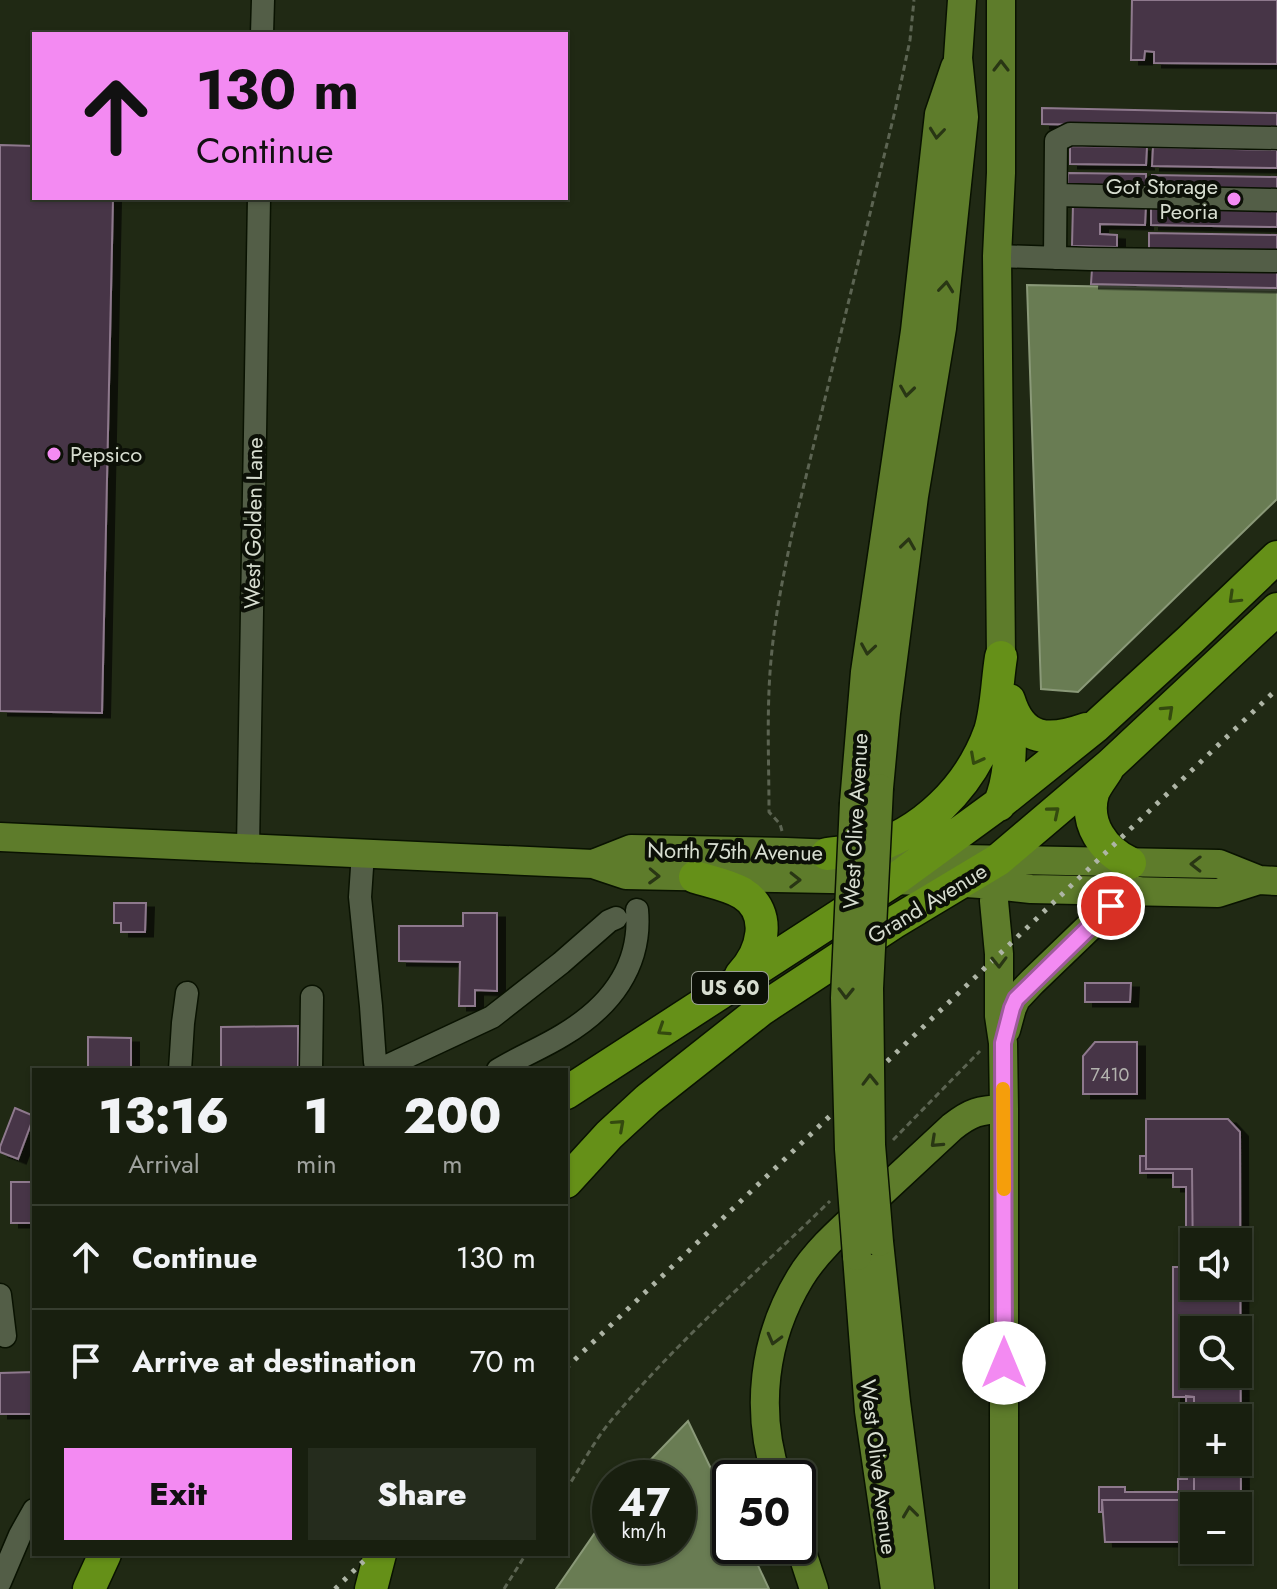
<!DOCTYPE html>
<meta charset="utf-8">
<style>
:root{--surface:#181f0f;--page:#252c1d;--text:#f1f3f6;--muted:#9fa29e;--line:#363d2f;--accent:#f38af2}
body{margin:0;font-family:Jost,sans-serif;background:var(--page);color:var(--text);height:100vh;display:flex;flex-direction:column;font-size:30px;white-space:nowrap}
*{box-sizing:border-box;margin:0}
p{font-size:26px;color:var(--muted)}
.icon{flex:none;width:44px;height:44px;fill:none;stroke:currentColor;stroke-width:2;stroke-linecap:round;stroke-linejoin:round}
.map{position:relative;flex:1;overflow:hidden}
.side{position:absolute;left:32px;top:1068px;width:536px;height:488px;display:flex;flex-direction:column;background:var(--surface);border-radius:0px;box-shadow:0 2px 6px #0004,0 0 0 2px var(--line)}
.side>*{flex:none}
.guide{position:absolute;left:32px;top:32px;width:536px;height:168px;border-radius:0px;box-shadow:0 2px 6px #0004,0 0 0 2px var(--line);background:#f38af2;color:#111;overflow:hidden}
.tools{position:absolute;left:1180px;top:1228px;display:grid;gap:16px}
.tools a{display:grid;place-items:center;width:72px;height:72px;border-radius:0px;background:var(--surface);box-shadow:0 2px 6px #0004,0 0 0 2px var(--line);font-size:40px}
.speed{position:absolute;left:592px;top:1460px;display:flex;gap:16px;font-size:40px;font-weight:700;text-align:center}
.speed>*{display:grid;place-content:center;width:104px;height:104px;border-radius:50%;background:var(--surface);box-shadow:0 2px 6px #0004,0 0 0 2px var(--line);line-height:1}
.speed small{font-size:20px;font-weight:400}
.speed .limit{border:4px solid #111;border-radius:12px;background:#fff;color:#111}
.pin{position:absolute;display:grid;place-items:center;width:68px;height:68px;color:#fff;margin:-34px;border:4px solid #fff;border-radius:50%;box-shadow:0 2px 8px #0007}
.me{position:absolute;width:88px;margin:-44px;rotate:0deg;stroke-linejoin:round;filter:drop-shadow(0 0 6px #0008)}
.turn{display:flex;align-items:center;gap:28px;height:168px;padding:0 32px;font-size:36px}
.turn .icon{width:104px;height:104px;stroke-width:2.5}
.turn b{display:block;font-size:56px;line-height:68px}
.eta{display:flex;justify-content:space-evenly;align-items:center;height:136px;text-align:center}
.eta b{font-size:48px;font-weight:800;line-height:56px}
.action{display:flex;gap:16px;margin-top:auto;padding:16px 32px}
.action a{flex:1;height:92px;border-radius:0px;background:var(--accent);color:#111;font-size:32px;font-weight:800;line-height:92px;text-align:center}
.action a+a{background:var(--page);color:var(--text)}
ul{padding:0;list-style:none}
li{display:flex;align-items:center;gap:24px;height:104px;padding:0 32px;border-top:2px solid var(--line)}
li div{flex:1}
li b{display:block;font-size:30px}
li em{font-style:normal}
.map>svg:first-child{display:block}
</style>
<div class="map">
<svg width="1277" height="1589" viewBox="0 0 1277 1589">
<defs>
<filter id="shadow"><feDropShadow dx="8" dy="4.5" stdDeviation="0" flood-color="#0009"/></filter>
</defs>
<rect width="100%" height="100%" fill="#202914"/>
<!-- water -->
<path fill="#697c53" stroke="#8a9978" stroke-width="2" d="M1027,285l250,5v209l-199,193 -37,-3z
M688,1421l42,87v38h19l20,43h-213l54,-78v35h68v-68h-45z"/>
<!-- building -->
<path fill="#473446" stroke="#8e798d" stroke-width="2" fill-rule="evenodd" filter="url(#shadow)" d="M1132,0h145v64l-123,-1v-11l-9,-1 -1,9h-13z
M1042,108l235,5v16l-235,-5z
M0,145l34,1v52h79l-11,515 -102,-2z
M1070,146l77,1 -1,18 -76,-1z
M1153,147l124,3v18l-125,-2z
M1068,173l78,1v17l-79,-1z
M1152,175l125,2v17l-125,-2z
M1073,204l73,1 -1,20 -45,-1v10l17,1v12l-45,-1z
M1151,205l126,3v19l-126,-2z
M1149,233l128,2v17l-128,-3z
M1092,269l185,3v16l-186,-4z
M114,903h32l-1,29h-24v-9h-7z
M463,913h34v78l-22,-1v16h-16l1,-44 -61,-1v-35h64z
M1085,983h46l-1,19h-45z
M298,1026v44h-77v-43z
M88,1037l43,1v32h-43z
M1095,1042h42v52h-54v-38z
M15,1108l19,8 -16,43 -18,-7v-5z
M1146,1119h82l12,13 1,398 -3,3v-27h-44v36h-89l-3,-42h92v-103h-21v-130h20l-1,-98h-46zM1194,1242h44v44h-44zM1194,1330h44v44h-44zM1194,1418h44v44h-44z
M1140,1156h6v13h46l1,98h-7v-80h-13v-14h-33z
M11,1182h23v41h-23z
M34,1372v42h-34v-41z
M1186,1396l8,1v103h-92v12h-3v-25h26v5h53v-13h9z"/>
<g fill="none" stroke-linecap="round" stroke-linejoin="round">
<defs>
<path id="minor" d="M262,34l1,-34
M1056,195l221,5
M997,256l93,3 187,2
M1055,258l1,-117 14,-7 207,4
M248,848l11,-650
M363,853l-3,44 11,109 4,56 10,5 107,-50 69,-54 48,-42 7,-3
M180,1070l3,-47 4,-30
M311,1070l1,-73
M498,1070c21,-13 44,-22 65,-35 47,-28 79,-69 74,-125
M0,1295l5,41
M0,1582l20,-47 14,-25"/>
<path id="major" d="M1001,657l-4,-401 4,-83v-173
M879,788l7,-75 28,-217 28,-168 22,-211 -6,-59 4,-58
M854,803l11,-131 50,-341 24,-217 16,-47
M0,837l593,27 33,11 311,6 58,4 36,4 187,4 41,-13 18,1
M593,864l38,-15 155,3 174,7 259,5 40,16
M997,867l-3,34 5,53v62l4,27 1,66v480
M1006,1030l6,-22 4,-9 16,-17 79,-76 28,-15
M879,1242l17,160 24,187
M857,1256l12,155 26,178
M777,1478c-22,-67 -14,-139 23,-200 17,-28 43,-50 67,-72 28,-26 56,-52 85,-79 19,-15 27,-17 52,-18
M798,1540l16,49"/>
<path id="highway" d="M1009,700c13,42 40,42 77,29
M1107,770c-5,8 -11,15 -14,23 -9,31 11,58 37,70
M999,805c14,-33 11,-68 10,-103
M827,854c12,-2 25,-1 37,-4 58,-15 106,-63 126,-119 7,-23 7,-49 11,-74
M695,877c16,5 33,8 47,16 32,20 20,60 -1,82
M566,1093l327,-212 107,-78 96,-77 94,-86 87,-83
M566,1182l43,-47 39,-36 114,-90 131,-86 105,-63 113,-96 166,-155
M89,1589l16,-35
M371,1589l9,-35"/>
</defs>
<!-- minor casing -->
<use href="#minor" stroke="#091201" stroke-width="25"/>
<!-- major casing -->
<use href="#major" stroke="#091201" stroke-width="31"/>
<!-- highway casing -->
<use href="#highway" stroke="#091201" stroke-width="35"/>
<!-- path -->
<path stroke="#5c6452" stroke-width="3" stroke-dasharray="6 4" stroke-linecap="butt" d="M782,831l-2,-7 -11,-12c0,-54 -3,-108 3,-162 4,-39 12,-78 20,-116l103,-423 15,-71 4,-40
M893,1140l87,-89
M566,1490c14,-22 27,-47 43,-67 67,-81 146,-149 221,-222
M504,1589l22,-35"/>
<!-- minor -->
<use href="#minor" stroke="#535e47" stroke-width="22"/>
<!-- major -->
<use href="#major" stroke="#5e7c2b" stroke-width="28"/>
<!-- highway -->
<use href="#highway" stroke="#659018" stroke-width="32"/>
<!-- rail -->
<path stroke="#aeb5a6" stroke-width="5" stroke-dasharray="4 8" stroke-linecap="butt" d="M566,1368l711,-679
M335,1589l36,-35"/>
<defs>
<path id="major-bridge" d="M854,803l-9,195 4,151 8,107
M879,1242l-8,-97 -2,-157 10,-200"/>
</defs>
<!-- major-bridge casing -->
<use href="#major-bridge" stroke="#091201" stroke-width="31" stroke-linecap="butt"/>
<!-- major-bridge -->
<use href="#major-bridge" stroke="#5e7c2b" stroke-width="28"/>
</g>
<!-- one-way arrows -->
<defs><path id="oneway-chevron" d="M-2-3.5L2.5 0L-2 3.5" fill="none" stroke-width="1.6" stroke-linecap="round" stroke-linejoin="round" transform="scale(2)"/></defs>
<g stroke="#293614">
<use href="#oneway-chevron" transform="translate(1001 66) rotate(-90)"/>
<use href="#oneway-chevron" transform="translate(937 133) rotate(96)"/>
<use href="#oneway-chevron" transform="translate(946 287) rotate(-84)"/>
<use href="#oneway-chevron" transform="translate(907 391) rotate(98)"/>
<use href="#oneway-chevron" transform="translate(908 544) rotate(-82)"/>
<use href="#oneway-chevron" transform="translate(868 649) rotate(99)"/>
<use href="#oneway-chevron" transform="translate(1196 864) rotate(-179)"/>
<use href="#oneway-chevron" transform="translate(654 876) rotate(2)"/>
<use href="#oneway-chevron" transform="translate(795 880) rotate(1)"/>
<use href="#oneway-chevron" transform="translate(999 962) rotate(89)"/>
<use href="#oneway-chevron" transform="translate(846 993) rotate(91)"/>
<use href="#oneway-chevron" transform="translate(870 1080) rotate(-91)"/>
<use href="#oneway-chevron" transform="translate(936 1142) rotate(137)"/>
<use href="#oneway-chevron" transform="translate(774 1339) rotate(105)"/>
<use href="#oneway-chevron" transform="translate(910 1512) rotate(-97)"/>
</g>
<g stroke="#344a0f">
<use href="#oneway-chevron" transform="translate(1234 598) rotate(136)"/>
<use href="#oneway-chevron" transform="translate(1168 711) rotate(-43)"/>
<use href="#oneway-chevron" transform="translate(976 759) rotate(118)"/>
<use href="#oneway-chevron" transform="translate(1054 812) rotate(-40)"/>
<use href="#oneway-chevron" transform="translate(663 1030) rotate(147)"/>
<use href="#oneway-chevron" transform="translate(619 1125) rotate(-42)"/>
</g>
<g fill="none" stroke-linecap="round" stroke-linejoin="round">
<defs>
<path id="route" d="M1004,1363l-1,-320 9,-35 4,-9 95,-93"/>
</defs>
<!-- route casing -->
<use href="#route" stroke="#9e5a9d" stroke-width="20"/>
<!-- route -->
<use href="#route" stroke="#f38af2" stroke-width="14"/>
<!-- slow -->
<path stroke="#f59e0b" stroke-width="14" d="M1003,1089l1,100"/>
</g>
<!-- markers -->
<g fill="#f38af2" stroke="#0c1007" stroke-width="3">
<circle cx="1234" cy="199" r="8"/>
<circle cx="54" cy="454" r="8"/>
</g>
<g text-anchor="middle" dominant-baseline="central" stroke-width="8" stroke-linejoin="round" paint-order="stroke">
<!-- number labels -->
<g font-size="18" fill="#b3b3ae">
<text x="1110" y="1075">7410</text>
</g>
<!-- shield labels -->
<rect fill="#0c1007" stroke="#9aa094" stroke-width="2" x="692" y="972" width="76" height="32" rx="6"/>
<g font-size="20" font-weight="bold" fill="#d7ddd0">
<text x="730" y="988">US 60</text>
</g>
<!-- poi labels -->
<g font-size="22" fill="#d7ddd0" stroke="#0c1007" text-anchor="end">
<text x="1218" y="186">Got Storage<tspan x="1218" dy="25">Peoria</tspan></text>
<text x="70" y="454" text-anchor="start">Pepsico</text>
</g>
<!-- street labels -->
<g font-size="22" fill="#d7ddd0" stroke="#0c1007">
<text transform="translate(253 523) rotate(-89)">West Golden Lane</text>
<text transform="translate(855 821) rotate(-87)">West Olive Avenue</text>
<text transform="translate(735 851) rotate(1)">North 75th Avenue</text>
<text transform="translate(927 903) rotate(-31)">Grand Avenue</text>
<text transform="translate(879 1467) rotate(83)">West Olive Avenue</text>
</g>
</g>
</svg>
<div class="tools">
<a><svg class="icon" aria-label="sound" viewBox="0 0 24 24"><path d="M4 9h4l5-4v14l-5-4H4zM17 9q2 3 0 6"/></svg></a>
<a><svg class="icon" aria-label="search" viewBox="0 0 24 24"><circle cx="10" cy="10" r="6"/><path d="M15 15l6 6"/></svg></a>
<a>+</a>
<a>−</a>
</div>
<div class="speed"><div>47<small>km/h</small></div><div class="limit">50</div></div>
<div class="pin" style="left:1111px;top:906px;background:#d93025"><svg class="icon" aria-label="arrive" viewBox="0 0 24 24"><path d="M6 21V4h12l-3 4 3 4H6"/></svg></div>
<svg class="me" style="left:1004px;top:1363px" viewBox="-20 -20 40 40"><circle r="19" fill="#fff"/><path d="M0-13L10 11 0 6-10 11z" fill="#f38af2"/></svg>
<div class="guide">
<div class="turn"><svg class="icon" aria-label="ahead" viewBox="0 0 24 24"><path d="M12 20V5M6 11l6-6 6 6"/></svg><div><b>130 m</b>Continue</div></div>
</div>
<section class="side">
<div class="eta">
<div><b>13:16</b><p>Arrival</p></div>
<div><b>1</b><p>min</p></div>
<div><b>200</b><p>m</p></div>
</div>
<ul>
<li><svg class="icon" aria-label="ahead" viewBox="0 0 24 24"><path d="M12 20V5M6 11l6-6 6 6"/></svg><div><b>Continue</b></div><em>130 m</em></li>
<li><svg class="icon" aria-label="arrive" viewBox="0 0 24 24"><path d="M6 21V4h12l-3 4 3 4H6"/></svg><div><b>Arrive at destination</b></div><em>70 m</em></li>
</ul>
<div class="action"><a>Exit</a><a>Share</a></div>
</section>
</div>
